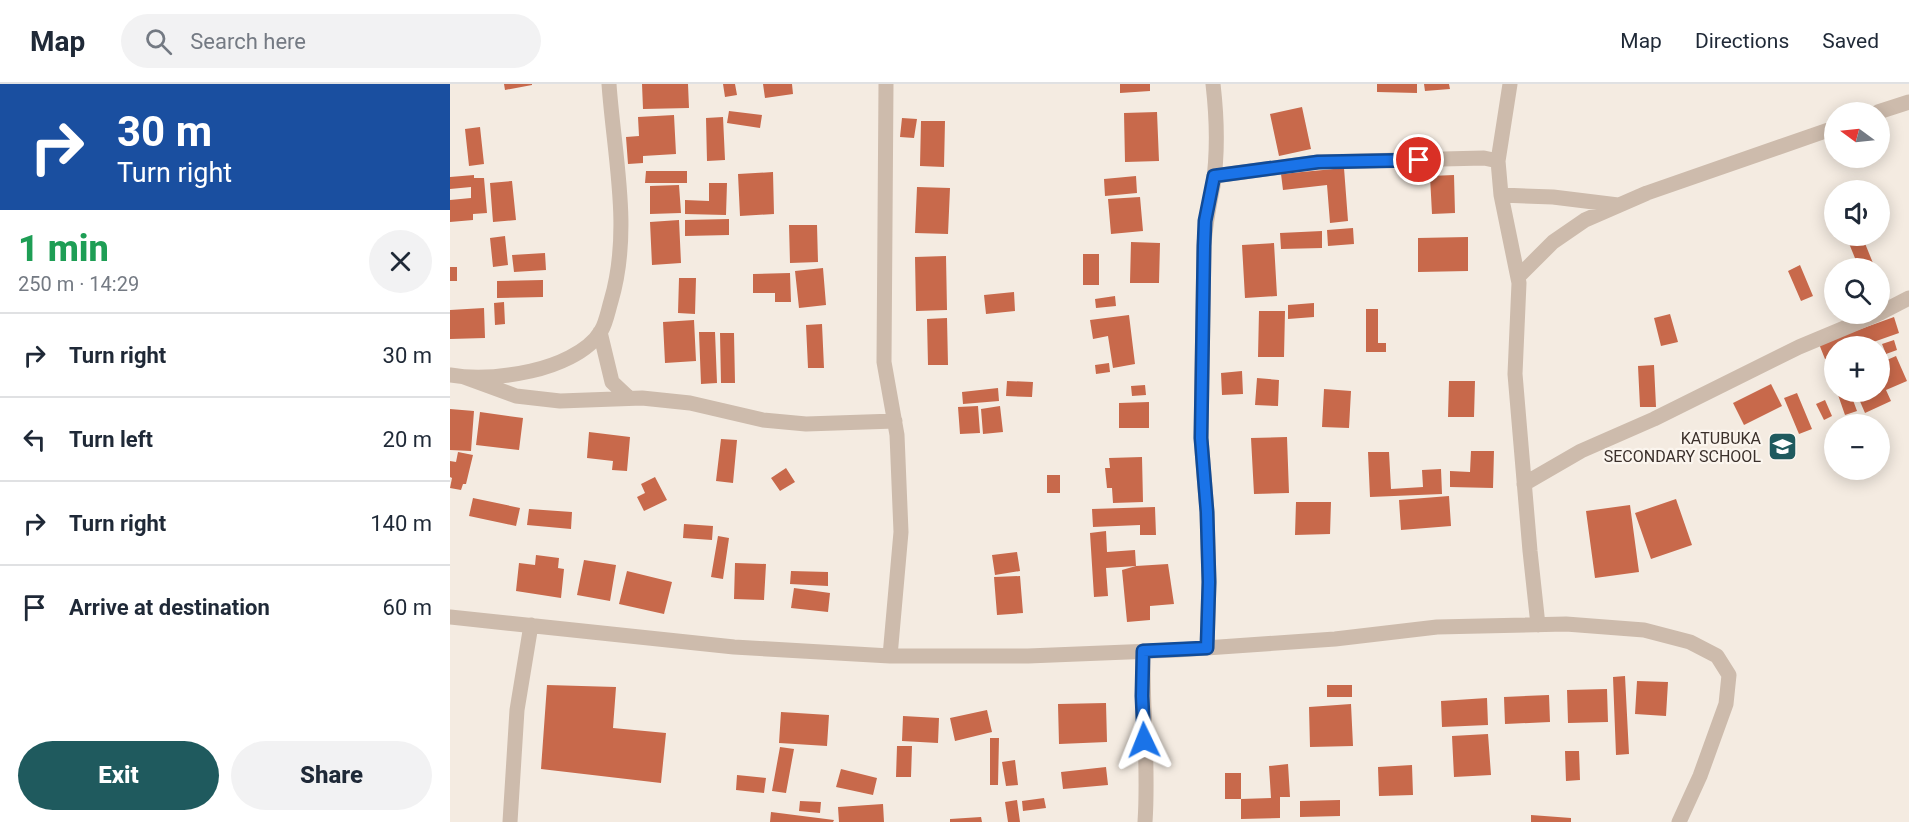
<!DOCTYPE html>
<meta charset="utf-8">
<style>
:root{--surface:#fff;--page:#f2f2f3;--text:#1f2937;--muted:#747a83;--line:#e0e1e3;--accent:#1f5a5e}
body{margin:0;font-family:Roboto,sans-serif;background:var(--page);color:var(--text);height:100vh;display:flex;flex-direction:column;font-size:22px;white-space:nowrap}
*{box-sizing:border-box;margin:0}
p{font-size:20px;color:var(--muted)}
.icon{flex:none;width:33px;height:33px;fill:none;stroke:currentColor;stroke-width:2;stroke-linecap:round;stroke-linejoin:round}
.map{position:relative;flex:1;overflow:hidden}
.drawer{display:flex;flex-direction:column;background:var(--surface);width:450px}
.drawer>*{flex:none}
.banner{background:#1a4fa0;color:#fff;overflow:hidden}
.needle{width:39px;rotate:285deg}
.fabs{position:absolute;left:1374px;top:18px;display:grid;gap:12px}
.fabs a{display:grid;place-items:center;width:66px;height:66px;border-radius:50%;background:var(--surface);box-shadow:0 3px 15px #0003;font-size:30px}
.pin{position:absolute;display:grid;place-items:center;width:51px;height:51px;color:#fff;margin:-26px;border:3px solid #fff;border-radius:50%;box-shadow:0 2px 6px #0007}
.me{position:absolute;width:66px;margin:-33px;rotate:358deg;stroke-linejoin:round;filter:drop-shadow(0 0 4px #0008)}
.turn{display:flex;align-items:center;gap:21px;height:126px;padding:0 18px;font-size:27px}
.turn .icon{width:78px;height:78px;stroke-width:2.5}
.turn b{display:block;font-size:42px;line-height:51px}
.round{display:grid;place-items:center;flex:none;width:63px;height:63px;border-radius:32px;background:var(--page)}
.summary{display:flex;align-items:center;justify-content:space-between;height:102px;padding:0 18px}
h1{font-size:36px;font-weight:800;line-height:45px;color:#1e9e55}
.action{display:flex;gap:12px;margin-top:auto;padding:12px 18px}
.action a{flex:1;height:69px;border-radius:36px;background:var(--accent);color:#fff;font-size:24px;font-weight:800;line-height:69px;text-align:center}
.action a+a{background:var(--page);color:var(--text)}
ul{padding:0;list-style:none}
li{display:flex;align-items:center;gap:18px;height:84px;padding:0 18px;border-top:2px solid var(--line)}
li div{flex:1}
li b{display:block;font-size:22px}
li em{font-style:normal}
header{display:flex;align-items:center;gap:36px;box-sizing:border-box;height:84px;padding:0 30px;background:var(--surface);border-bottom:2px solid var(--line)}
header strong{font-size:28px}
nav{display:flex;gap:33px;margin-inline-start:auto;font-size:21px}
.search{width:420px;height:54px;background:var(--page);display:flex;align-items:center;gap:15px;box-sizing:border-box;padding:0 21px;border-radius:33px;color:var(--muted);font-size:22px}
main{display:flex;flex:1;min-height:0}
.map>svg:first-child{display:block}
</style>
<header>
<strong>Map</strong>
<div class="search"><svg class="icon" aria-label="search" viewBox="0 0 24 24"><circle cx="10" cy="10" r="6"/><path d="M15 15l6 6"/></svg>Search here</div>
<nav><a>Map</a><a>Directions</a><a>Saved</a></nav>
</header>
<main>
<section class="drawer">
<div class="banner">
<div class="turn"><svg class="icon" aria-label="right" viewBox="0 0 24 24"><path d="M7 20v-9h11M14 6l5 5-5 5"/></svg><div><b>30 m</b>Turn right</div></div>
</div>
<div class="summary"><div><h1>1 min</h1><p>250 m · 14:29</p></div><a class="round"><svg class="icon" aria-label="close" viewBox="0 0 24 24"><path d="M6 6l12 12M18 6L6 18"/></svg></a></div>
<ul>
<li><svg class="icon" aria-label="right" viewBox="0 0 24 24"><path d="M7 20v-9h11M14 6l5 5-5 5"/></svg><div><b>Turn right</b></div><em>30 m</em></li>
<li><svg class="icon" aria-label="left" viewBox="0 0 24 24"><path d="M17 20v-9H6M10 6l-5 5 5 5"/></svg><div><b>Turn left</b></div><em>20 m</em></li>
<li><svg class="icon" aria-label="right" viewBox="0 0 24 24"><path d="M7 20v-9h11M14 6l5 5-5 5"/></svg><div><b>Turn right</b></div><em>140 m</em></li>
<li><svg class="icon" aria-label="arrive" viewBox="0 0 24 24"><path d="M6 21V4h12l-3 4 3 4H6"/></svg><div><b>Arrive at destination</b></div><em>60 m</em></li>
</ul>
<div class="action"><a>Exit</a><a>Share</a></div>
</section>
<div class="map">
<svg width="1459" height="738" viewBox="0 0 1459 738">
<rect width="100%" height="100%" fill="#f4ebe1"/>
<!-- building -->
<path fill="#c8694b" d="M54,0h28v1l-27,5z
M192,0h46l1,24 -46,1z
M273,0h12l2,11 -12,2z
M313,0h29l1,10 -28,4z
M670,0h30v7l-30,2z
M927,0h40v9l-40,-1z
M974,0h25l1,5 -25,2z
M852,23l9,42 -32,7 -9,-42z
M279,27l33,4 -2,13 -33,-5z
M707,28l2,49 -34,1 -1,-49z
M224,31l2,39 -33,2v7l-15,1 -2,-27 13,-1 -1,-19z
M273,33l2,43 -18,1 -1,-43z
M452,34l15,1 -3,19 -14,-1z
M471,37h24l-1,46 -24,-1z
M30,43l4,37 -15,2 -4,-37z
M894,84l4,53 -18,2 -3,-38 -44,5 -2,-16z
M196,87h41v12h-42z
M323,88l1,42 -34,2 -2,-42z
M24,91v3h10l3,35 -14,1v6l-23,2v-22l21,-2v-11l-21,2v-12z
M1004,91l1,38 -23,1 -2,-38z
M686,92l1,17 -32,3 -1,-17z
M62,97l4,39 -23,2 -3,-39z
M259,99h18l-1,32 -41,-1v-14l24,1z
M229,101l2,28 -31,1v-28z
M467,103l33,1 -2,46 -33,-1z
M690,113l3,34 -32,3 -3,-35z
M279,135v16l-44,1v-16z
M229,136l2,43 -29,2 -2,-43z
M339,141h28l1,37 -28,1z
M903,144l1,16 -26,2 -1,-16z
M872,147v17l-41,1 -1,-16z
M55,152l3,29 -15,2 -3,-29z
M1396,152h16l13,32h-16z
M1018,153v34l-50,1v-34z
M681,158l29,1 -1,40h-29z
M824,159l3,53 -32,2 -3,-53z
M95,169l1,17 -32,2 -2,-17z
M633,170h16v31h-16z
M496,172l1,54 -31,1 -1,-54z
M1350,181l13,31 -12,5 -13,-30z
M0,183h7v14h-7z
M373,184l3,37 -27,3 -4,-37z
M340,189l1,29h-16v-9h-22v-19z
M229,194h17l-1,36 -17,-1z
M93,196v17l-46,1v-17z
M564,208l1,19 -29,3 -2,-19z
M665,212l1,10 -20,2 -1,-9z
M54,218l1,22 -10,1 -1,-22z
M864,219v14l-26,2v-14z
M34,224l1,30 -35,1v-29z
M916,225h12v34h8v9h-20z
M809,227h26l-1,46h-26z
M1220,230l8,28 -17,4 -7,-28z
M679,231l6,49 -22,4 -5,-32 -15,3 -3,-19z
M1444,233l5,16 -37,13h-28v10l-9,3 -6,-15z
M497,234l1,47h-20l-1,-46z
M244,236l2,41 -31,2 -2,-41z
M372,240l2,44h-16l-2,-43z
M249,248h16l2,51 -16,1z
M270,249h14l1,50h-14z
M1444,256l3,10 -11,4 -4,-10z
M1446,272l11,25 -21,9 5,11 -26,12 -9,-21h24v-29z
M659,279l1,9 -14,2 -1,-9z
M1204,281l2,42h-16l-2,-41z
M792,287l1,23 -21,1 -1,-22z
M807,294l22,2 -1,26 -23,-1z
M557,297l26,1 -1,15 -26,-1z
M999,297h26l-1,36h-26z
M1321,300l11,22 -38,19 -11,-22z
M695,301l1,10 -14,1 -1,-10z
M548,304l1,13 -36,3 -1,-12z
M874,305l27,2 -2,37 -27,-1z
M1387,308h13l7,19 -12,4z
M1347,309l15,36 -13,5 -15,-36z
M1375,316l7,16 -8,4 -8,-16z
M699,318v26h-30v-25z
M528,322l2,27 -20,1 -2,-27z
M550,322l3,26 -20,2 -2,-25z
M0,325l24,2 -3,40 -21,-1z
M30,328l43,6 -4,32 -43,-5z
M139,348l41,5 -3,34 -15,-1 1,-9 -26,-3z
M837,353l2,56 -35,1 -3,-56z
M271,355l16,1 -4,43 -17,-2z
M1021,367h23l-1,37 -43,-1v-16l20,1z
M8,368l15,3 -7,29h-3l-2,6 -11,-2 2,-10 -2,-1v-16l6,1z
M918,368h21l2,37 32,-2 -1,-17 19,-1 1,25 -72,3z
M692,373l1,45 -30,1 -1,-15h-5l-2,-20h5l-1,-10z
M336,384l9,14 -15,9 -9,-13z
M597,391h13v18h-13z
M205,393l12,23 -23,11 -7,-14 8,-4 -4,-9z
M999,412l2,30 -50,4 -2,-30z
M23,414l47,10 -4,18 -47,-10z
M1226,415l16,46 -41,14 -16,-46z
M846,418h35l-1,32 -35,1z
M1180,421l9,67 -44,6 -9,-67z
M705,423l1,28h-16v-10l-47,2 -1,-18z
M79,425l43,3 -1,17 -44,-4z
M234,440l29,2 -1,14 -29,-2z
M656,447l1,21 28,-2 1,16 -30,2 2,28 -14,1 -4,-64z
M268,452l11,2 -6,41 -12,-2z
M567,468l3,19 -25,4 -3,-20z
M86,471l23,3 -1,10 6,1 -3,29 -45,-7 3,-28 16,2z
M134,476l32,5 -6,36 -33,-6z
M285,479l31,1 -2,36 -30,-1z
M718,480l6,40 -24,2v14l-23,2 -5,-52 14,-4z
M177,487l45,11 -8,32 -45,-10z
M341,487l37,1v14l-38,-2z
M570,492l3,37 -26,2 -3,-38z
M344,504l36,5 -2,19 -37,-4z
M1175,592l4,78 -13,1 -3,-78z
M1187,597l31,1 -2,34 -31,-2z
M97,601l69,2 -3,41 53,5 -5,50 -120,-14z
M877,601h25v12h-25z
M1157,605l1,33 -40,1 -1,-33z
M1099,611l1,27 -45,2 -1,-27z
M1037,614l1,27 -46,2 -1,-26z
M656,619l1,39 -48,2 -1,-40z
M901,620l2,42 -43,1 -1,-40z
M537,626l5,22 -37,9 -5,-23z
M331,628l48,3 -2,31 -48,-3z
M453,632l36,2 -1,25 -36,-2z
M1038,650l3,41 -37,2 -2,-41z
M540,654h9l-1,47h-8z
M447,662h15l-1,31h-15z
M330,663l14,2 -8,44 -14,-2z
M1115,667h14l1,29 -14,1z
M565,676l3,25 -12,1 -4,-24z
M838,680l2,33h-10v21l-39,1v-20l30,-1 -2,-32z
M962,681l1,30 -34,1 -1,-29z
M656,683l2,18 -45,4 -2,-17z
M391,685l36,9 -4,17 -37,-8z
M775,689h16v26h-16z
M287,691l29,3 -2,15 -28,-3z
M594,714l2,10 -23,3 -1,-10z
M567,716l3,22h-12l-3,-20z
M890,716v16l-40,1v-16z
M350,717l21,1 -1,11 -21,-2z
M433,720l1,18h-45l-1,-15z
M321,728l63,8 -1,2h-63z
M1081,731l40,3v4h-40z
M531,733l1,5h-32v-3z"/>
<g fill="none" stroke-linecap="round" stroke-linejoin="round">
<!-- street -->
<path stroke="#cdbbac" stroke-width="15" d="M436,0l-2,278 13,73 4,97 -11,124
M1060,0l-12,77 3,34 18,88 -4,91 15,177 8,74
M1428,28l31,-10
M764,92l104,-14 166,-4 14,3
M1051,111l52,2 65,8
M1068,193l35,-35 32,-22 62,-27 187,-65
M1430,229l29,-15
M150,248l12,50 17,16
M0,291c28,5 54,2 81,-4 23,-5 57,-18 70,-40 5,-8 7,-20 10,-30 21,-71 3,-145 -2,-217
M14,293l52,19 44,5 82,-3 48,5 73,17 43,4 89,-3
M1074,400l57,-33 73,-32 145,-72 79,-33
M0,533l284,30 156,9h138l149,-6 158,-11 102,-12 129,-3 78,6 46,12 27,14 12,19 -3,29 -26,72 -21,46
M757,564l2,-66 -2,-70 -6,-74 3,-192c1,-21 5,-40 9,-60 5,-34 4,-68 0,-102
M693,567c-1,57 6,114 2,171
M60,738l7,-112 14,-85"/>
</g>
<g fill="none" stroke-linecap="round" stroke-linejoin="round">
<defs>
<path id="route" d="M694,656l-2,-44 1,-45 64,-3 2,-66 -2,-70 -6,-74 3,-192 1,-25 9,-45 104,-14 101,-2"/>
</defs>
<!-- route casing -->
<use href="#route" stroke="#114b97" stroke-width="15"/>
<!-- route -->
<use href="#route" stroke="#1a73e8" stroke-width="10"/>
</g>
<!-- icons -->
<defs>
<symbol id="school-square" viewBox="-11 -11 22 22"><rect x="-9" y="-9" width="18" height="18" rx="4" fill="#1f5a5e" stroke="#fbf5ee"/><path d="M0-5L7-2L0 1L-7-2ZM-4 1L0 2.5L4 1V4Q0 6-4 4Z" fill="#fff"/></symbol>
</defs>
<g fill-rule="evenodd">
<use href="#school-square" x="1316" y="346" width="33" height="33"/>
</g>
<g text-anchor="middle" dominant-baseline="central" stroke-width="4.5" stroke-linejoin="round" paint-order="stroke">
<!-- poi labels -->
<g font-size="16" fill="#3b302b" stroke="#fbf5ee" text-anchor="end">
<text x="1311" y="354">KATUBUKA<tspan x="1311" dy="18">SECONDARY SCHOOL</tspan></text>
</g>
</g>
</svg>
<div class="fabs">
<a><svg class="needle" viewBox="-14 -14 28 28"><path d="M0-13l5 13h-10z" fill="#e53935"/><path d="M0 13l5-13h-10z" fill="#747a83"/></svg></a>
<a><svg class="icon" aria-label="sound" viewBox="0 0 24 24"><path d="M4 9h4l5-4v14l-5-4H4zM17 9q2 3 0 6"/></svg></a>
<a><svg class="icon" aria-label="search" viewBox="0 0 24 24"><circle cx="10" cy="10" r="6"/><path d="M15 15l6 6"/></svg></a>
<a>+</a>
<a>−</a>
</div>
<div class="pin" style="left:969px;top:76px;background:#d93025"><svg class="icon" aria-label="arrive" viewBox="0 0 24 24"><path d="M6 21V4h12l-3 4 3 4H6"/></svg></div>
<svg class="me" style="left:694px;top:656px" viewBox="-20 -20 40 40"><path d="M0-17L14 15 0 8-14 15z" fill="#1a73e8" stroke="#fff" stroke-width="4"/></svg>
</div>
</main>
